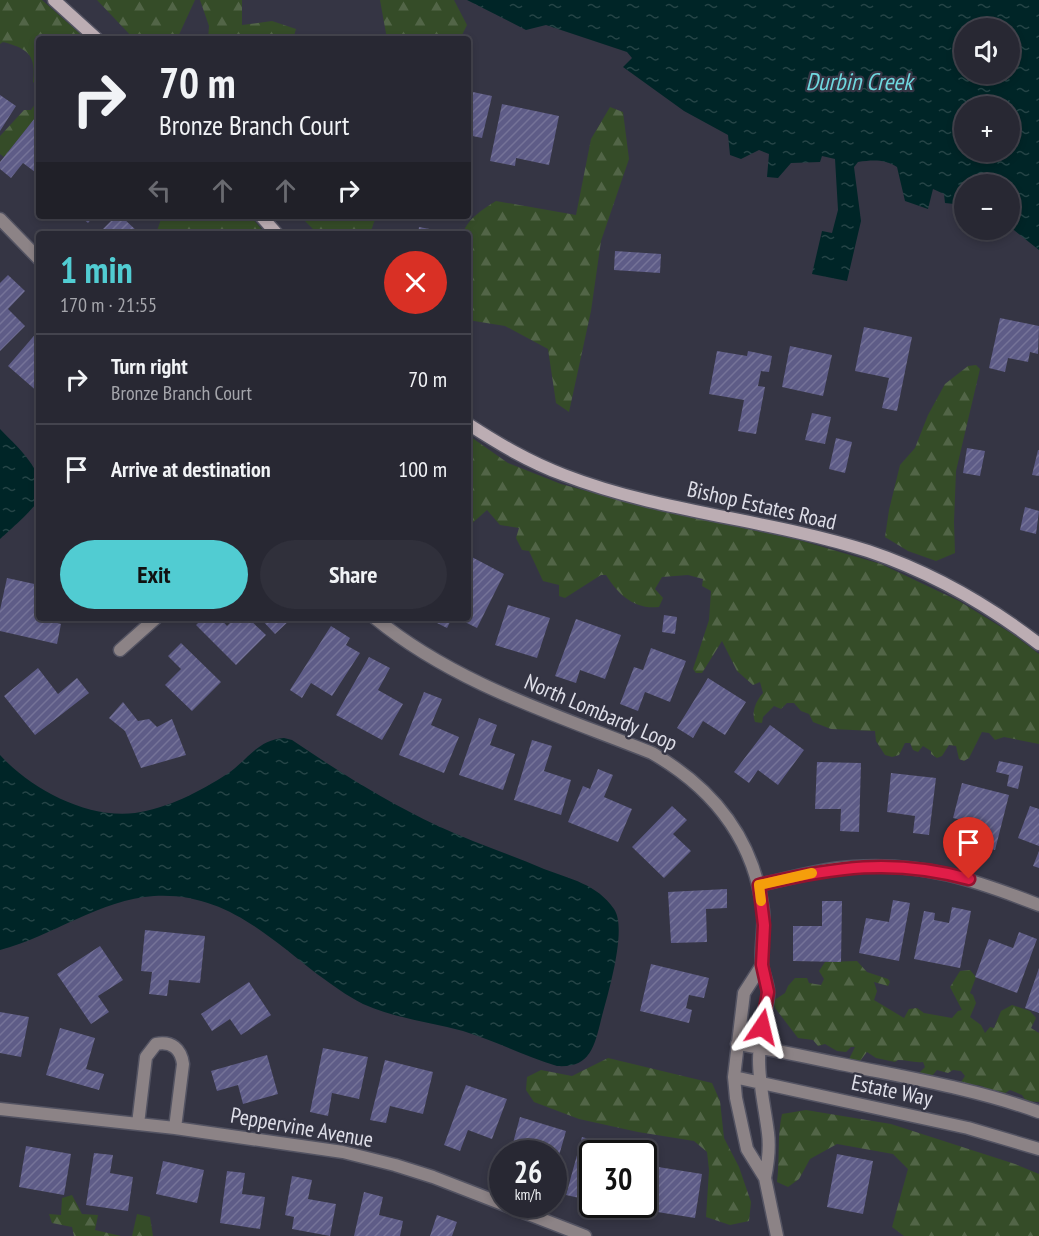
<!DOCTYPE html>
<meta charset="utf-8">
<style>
:root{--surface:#282833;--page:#30303b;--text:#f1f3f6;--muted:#a5a6ac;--line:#44444e;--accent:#51ccd2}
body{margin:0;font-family:"PT Sans Narrow",sans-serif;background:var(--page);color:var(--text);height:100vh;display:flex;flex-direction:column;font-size:22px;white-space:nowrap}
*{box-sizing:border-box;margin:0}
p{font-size:20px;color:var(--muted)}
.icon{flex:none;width:33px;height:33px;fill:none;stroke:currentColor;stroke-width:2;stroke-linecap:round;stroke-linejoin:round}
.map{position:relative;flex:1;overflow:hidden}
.panel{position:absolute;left:36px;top:231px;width:435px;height:390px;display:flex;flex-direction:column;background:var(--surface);border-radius:6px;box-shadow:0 3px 9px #0003,0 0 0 2px var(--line)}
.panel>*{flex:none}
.banner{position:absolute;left:36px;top:36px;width:435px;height:183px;border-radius:6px;box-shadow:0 3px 9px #0003,0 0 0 2px var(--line);background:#282833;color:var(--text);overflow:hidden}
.controls{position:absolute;left:954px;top:18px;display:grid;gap:12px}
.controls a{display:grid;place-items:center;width:66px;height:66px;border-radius:50%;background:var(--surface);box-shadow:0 3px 9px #0003,0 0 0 2px var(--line);font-size:30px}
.speed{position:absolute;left:489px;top:1140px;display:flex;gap:12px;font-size:30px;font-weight:700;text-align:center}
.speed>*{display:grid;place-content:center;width:78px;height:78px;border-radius:50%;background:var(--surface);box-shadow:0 3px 9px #0003,0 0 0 2px var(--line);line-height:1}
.speed small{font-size:15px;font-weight:400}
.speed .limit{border:3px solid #111;border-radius:9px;background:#fff;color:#111}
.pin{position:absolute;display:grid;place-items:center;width:51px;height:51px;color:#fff;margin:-62px -26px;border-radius:50% 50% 50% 0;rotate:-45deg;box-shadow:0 0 6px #0007}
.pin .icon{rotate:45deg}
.me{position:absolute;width:66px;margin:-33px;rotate:10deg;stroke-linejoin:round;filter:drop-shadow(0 0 4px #0008)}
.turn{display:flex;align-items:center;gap:21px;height:126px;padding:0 24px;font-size:27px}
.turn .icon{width:78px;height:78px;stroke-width:2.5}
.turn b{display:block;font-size:42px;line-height:51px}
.lanes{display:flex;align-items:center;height:57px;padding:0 24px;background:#0003;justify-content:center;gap:30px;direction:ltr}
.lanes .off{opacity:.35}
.round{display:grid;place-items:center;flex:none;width:63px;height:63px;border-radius:32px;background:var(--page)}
.headline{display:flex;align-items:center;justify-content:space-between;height:102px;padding:0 24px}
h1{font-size:36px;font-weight:800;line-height:45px;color:var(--accent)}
.cta{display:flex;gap:12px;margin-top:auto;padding:12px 24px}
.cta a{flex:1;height:69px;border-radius:36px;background:var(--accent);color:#111;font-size:24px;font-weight:800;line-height:69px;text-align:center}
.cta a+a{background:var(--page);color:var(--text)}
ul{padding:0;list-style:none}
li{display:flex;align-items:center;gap:18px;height:90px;padding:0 24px;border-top:2px solid var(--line)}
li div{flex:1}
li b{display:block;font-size:22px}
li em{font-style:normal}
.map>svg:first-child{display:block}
</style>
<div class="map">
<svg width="1039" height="1236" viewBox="0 0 1039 1236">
<defs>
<pattern id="forest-firs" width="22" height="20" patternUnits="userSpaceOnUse" patternTransform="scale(1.5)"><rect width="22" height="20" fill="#354c28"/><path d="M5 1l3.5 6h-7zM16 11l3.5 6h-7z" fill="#526547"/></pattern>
<pattern id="water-ripples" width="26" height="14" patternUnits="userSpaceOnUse" patternTransform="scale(1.5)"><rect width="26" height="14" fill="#002527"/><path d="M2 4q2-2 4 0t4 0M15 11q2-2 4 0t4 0" fill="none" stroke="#254446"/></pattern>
<pattern id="building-hatch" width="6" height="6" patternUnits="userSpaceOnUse" patternTransform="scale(1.5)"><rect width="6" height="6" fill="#5e5c87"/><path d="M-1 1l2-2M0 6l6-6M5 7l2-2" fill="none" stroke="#757398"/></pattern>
</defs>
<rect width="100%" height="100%" fill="#353544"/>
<!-- forest -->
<path fill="url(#forest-firs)" d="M0,0h42l44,39h-47v47l-6,-4c3,-27 -4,-33 -30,-40l-3,2z
M97,0h98l-18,39h-43z
M200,0h42v25l30,-4 24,8 -3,10h-85l1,-13z
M380,0h74l13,25 -7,14h-73z
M39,98v15l-35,44 -4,-3v-18l24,-26h7z
M610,107l13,5 6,47 -28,82 -10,70 -22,101 -13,-9 -8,-54 -43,-23 -37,-6v-86h-5c4,-15 20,-25 33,-33l80,14 15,-76z
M162,216h88l16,18h-110z
M300,216h78l-4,6 -4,12h-52z
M976,365l4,4 -24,102 -2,51 1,31 -19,8 -28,-10 -23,-14 4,-27 11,-45 15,-17 13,-33 17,-31 23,-18z
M468,435l40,28 53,21 88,24 150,32 82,24 78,37 55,34 25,19v90l-35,-7 -9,3 -6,-7 -7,-1 -13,26 -5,3 -5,-2 -3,-13 -7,-1 -7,11 -5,2 -6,-4v-3l-8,-5 -5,6 -5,-2 -3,-7h-5l-6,12 -7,2 -7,-2 -9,-14 -1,-10 -44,-2 -18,-7 -4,-8 -8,-3 -7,-8h-7l-6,6 -7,-3 -11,11 -1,6 -7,-1c-4,-10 1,-21 8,-29l-3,-11 -7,3 -16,-14 -15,-30 -20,32h-6l-3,-4 16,-49 2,-29 -9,-5 1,-7 -15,-4 -26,2 -7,12 8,9 -4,9c-25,3 -41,-13 -53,-32h-5l-36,23 -6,-2v-11l-16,-4 -14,-30 -7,-1 -6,-12 3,-10 -19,-3 -13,-15 -19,17z
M857,961l10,11 21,7 2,3 -2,4 -14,-4 3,9 -3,9 30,18 5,-9 8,-1 7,5 28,5 6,-7 4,-1 -12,-23 10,-16 10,-1 6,7 -6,16 3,2 3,8 -6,14 11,8 4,8 5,-6 4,1 7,-17 11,-6 18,6 6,7 -5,10 8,5v69l-13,-1 -4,-6 -12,-5 -8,5 -18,-6v-2l-6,-2 -4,2 -13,-5 4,-6 -4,-5 -8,-1 -5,3 -11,-3 -6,7 -12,-4 6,-6 -2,-5c-9,1 -16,-2 -25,-2l-3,2 -19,-4 -9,-6 -7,9 -11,-2 6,-12h-4l-5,5 -9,-1 -12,-7 -7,2 -5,-6 -15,-2 -23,-30 -2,-7 12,-8 3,-7 7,-8h12l2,5 12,2 3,-6 -5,-8 6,-9z
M608,1058l104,25 8,18 4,37 15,29 12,35 -2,19 -19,4 -24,-8 3,-47 -2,-18 -13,-11 -56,-9 -59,-13 -45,-17 -8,-12 1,-13 14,-7 31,6z
M806,1110l85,14 124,40 24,10v62h-135l-12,-9 16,-58 -15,-15 -56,-10 -27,15 -11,20 -11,8 -11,-5c3,-23 0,-46 5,-68z
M72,1195l10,19 16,1 -3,15 26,6h-47l-2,-9 -20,-4 -3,-9 12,1 1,-17z
M137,1214l13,3 3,19h-21z"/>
<!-- water -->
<path fill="url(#water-ripples)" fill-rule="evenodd" d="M467,0h572v250l-29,-23v-43h-46v21l-19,-2 -1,-9 -11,-5 -5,20 -23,-8 -8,-34c-13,-8 -24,-7 -39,-5l-4,5 7,54 -14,60 -35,-7 10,-43 10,2 6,-23 -3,-51 -13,-3 -2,6 -29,1 -13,15 -11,-1 2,-23 -10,-4 -18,9 -11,-4 -2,-20 -44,-24 -61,-44 9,-9 -5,-6 -81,-27 -20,5zM964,28h46v46h-46zM964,106h46v46h-46z
M0,429c17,18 47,42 39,70 -3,8 -31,33 -39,40z
M284,738l8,2c47,32 95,62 146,86 34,16 71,28 106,43 26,10 53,15 70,40 14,20 -7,88 -13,111 -7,28 -11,48 -44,46 -32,-10 -62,-25 -94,-35 -33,-9 -69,-13 -100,-27 -16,-8 -32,-20 -46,-30 -50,-39 -94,-82 -163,-78 -53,3 -103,41 -154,54v-195c31,34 87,64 135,58 31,-4 66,-22 92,-39 21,-14 30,-34 57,-36z"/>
<!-- building -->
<path fill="url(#building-hatch)" d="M468,91l24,5 -10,42 -14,-3z
M0,95l16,11 -16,25z
M502,104l57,12 -10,49 -33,-7 -1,8 -25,-5z
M35,118l4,4v53l-16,-12 -12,15 -11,-9v-7z
M80,216h14l-6,7z
M116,216h5l19,18h-42z
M419,227l21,4v3h-22z
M615,251l46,3 -1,19 -46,-3z
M8,275l17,16 -17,18 17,17 -25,25v-68z
M1000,318l39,8 -1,28 -8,-2 -2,10 -20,-4 -3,14 -16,-4z
M864,327l48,10 -15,74 -15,-3 7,-30 -34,-7z
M39,330v63l-31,-27z
M790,346l42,9 -9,41 -41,-9z
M717,351l30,5 1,-5 24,5 -3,16 -8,-1 -3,15 7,1 -9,47 -18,-3 6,-31 -35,-6z
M812,413l19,4 -6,27 -20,-4z
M836,438l16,4 -7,31 -16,-4z
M967,448l18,3 -5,25 -17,-3z
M1038,450h1v26l-7,-1z
M1025,507l14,4 -3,23 -16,-4z
M468,555l36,19 -27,54 -20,-10h11z
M7,578l32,7v33l22,6 -4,20 -57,-13v-21z
M508,605l42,13 -13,40 -42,-13z
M664,615l13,2 -2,17 -13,-2z
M203,618h17l7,8 8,-8h13l18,17 -30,30 -40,-40z
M260,618h32l-17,16z
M427,618h25l-5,10z
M576,619l45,16 -16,44 -25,-9 -4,13 -21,-7z
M331,626l19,12 -4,7 14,8 -28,43 -21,-13 -9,15 -12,-8z
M181,643l40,39 -29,29 -27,-26 16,-16 -13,-13z
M651,648l35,13 -16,41 -25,-10 -7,19 -18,-7 14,-37 9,3z
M369,657l21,11 -12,22 25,14 -21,36 -46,-25z
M38,668l20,26 19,-16 12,15 -54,42 -31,-39z
M708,678l38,24 -21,33 -22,-14 -10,17 -16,-10z
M424,692l18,7 -11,26 28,12 -15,36 -45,-18z
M123,702l15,19 11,-2 8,8 15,-8 14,36 -45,13 -16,-37 -16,-13z
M479,718l18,7 -7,20 25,9 -12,36 -44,-15z
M770,725l34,25 -26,35 -20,-15 -9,13 -15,-11z
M532,740l20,6 -8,25 27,9 -10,35 -47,-15z
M999,761l24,5 -5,23 -11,-3 2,-11 -13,-3z
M817,762l44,1 -2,69 -19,-1 1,-22h-26z
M598,769l15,6 -9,22 28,12 -14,33 -50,-20 15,-36 7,3z
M891,773l45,5 -7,57 -16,-2 2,-17 -28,-4z
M962,783l47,12 -14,55 -18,-5 5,-20 -29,-7z
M672,806l15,14 -14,14 18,17 -27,27 -32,-31z
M1030,806l9,3v37l-21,-8z
M1039,851v17l-6,-2z
M727,889v19l-21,1 1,33 -36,1 -3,-51z
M893,900l17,3 -11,58 -40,-8 7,-35 23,4z
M822,901h20l-1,61 -48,-1v-35h29z
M952,907l19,4 -11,57 -46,-9 10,-48 11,2 -1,7 15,3z
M145,930l60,6 -5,47 -31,-3 -2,16 -18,-2 3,-22 -11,-1z
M1019,932l18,7 -20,54 -42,-16 14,-38 24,9z
M100,946l23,34 -25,16 11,16 -18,12 -34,-50z
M651,964l58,14 -5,20 -15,-3 -3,13 6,2 -3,13 -49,-12z
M1039,968v45l-14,-5z
M249,982l22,33 -30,20 -11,-16 -18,12 -11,-17z
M0,1012l29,5 -8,40 -21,-4z
M60,1028l35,10 -9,31 18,5 -5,16 -53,-15z
M323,1048l45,9 -9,42 -27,-6 -4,23 -18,-4z
M267,1055l11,39 -35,10 -5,-19 -21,6 -6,-20z
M385,1060l48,12 -10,42 -33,-8 -4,17 -16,-3z
M466,1085l41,14 -15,40 -24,-9 -8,21 -16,-6z
M520,1117l46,14 -10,35h-2v-12h-44z
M582,1137l45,13 -1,4h-34v25l-2,-1 -6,21 -18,-4z
M26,1146l45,8 -7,41 -45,-8z
M94,1153l19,2 -3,18 23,4 -5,34 -42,-6z
M837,1154l36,7 -10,53 -36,-7z
M163,1161l41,9 -7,33 -41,-9z
M652,1166l50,8 -7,44 -50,-8z
M227,1171l18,2 -3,21 23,3 -5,32 -40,-6z
M292,1176l20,4 -4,19 28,5 -6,32 -38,-7 2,-12 -9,-2z
M364,1192l19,5 -4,18 24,6 -3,15h-46z
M437,1215l20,7 -5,14h-22z"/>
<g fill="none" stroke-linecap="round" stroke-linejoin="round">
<defs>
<path id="street" d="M0,219l39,40
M375,618c80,66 182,97 277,135 61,35 102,86 111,158 2,18 -3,37 -1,54 1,9 6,18 6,27 1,7 -2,16 -4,23 -2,14 -5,30 -5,45 0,25 6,48 9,73 2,15 0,30 -3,45
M120,650l36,-32
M759,885c31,-7 62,-16 94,-18 70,-5 122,13 186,38
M762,965l-18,28 -10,84 2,21 11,51 18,29 12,58
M737,1044c37,5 73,14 109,21 63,13 133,25 193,47
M734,1077l234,51 71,21
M0,1109l175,19 168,24 52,13 38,12 152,59
M138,1124l8,-67 10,-13c16,-3 25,5 27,20l-8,64"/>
<path id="secondary" d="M54,0l43,39
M261,216l16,18
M468,424c31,20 61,38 96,51 98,38 204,44 304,76 63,21 119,53 171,93"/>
</defs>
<!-- street casing -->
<use href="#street" stroke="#535362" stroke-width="15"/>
<!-- secondary casing -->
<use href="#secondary" stroke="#535362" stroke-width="15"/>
<!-- street -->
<use href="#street" stroke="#8c8386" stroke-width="12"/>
<!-- secondary -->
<use href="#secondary" stroke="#bcadb3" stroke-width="12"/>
</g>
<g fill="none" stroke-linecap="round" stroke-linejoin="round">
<defs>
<path id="route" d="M762,1027l6,-35 -6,-27 2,-40 -5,-40c75,-18 134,-27 210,-6"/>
</defs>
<!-- route casing -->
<use href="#route" stroke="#92132f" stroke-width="15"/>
<!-- route -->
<use href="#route" stroke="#e11d48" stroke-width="10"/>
<!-- slow -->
<path stroke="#f59e0b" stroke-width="10" d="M761,901l-2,-16 53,-12"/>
</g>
<g text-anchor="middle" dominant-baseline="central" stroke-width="4.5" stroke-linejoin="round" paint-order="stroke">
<!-- street labels -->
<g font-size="22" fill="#dedee8" stroke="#353544">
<text transform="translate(762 505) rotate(13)">Bishop Estates Road</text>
<text transform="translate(601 712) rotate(23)">North Lombardy Loop</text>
<text transform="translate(892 1090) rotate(12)">Estate Way</text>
<text transform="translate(302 1127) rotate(10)">Peppervine Avenue</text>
</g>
<!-- water labels -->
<g font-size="24" font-style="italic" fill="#6fd8df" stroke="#353544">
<text x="859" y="81">Durbin Creek</text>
</g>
</g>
</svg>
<div class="controls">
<a><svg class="icon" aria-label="sound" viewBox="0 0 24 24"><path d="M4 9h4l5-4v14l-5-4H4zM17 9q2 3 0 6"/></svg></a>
<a>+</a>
<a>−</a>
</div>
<div class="speed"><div>26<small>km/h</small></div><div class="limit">30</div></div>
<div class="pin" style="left:969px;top:879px;background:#d93025"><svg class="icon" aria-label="arrive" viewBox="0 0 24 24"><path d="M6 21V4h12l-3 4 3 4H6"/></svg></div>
<svg class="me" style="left:762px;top:1027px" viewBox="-20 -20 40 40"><path d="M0-17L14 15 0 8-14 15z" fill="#e11d48" stroke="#fff" stroke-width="4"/></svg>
<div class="banner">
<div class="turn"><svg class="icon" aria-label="right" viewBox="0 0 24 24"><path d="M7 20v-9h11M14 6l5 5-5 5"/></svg><div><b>70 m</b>Bronze Branch Court</div></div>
<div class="lanes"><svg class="icon off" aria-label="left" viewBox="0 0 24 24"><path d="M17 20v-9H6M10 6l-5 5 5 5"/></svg><svg class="icon off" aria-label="ahead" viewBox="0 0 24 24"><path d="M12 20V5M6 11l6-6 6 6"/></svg><svg class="icon off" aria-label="ahead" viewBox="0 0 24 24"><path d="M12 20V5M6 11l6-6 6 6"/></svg><svg class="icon" aria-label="right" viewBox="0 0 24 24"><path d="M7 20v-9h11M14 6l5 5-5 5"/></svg></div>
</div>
<section class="panel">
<div class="headline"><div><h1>1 min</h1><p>170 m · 21:55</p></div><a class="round" style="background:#d93025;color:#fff"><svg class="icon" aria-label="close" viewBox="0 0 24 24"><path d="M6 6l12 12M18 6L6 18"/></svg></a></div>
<ul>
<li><svg class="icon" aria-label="right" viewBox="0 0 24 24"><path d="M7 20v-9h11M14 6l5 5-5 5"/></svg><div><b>Turn right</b><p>Bronze Branch Court</p></div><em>70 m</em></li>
<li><svg class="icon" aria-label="arrive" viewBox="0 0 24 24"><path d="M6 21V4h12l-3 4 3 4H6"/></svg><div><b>Arrive at destination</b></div><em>100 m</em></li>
</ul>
<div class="cta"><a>Exit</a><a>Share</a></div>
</section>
</div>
